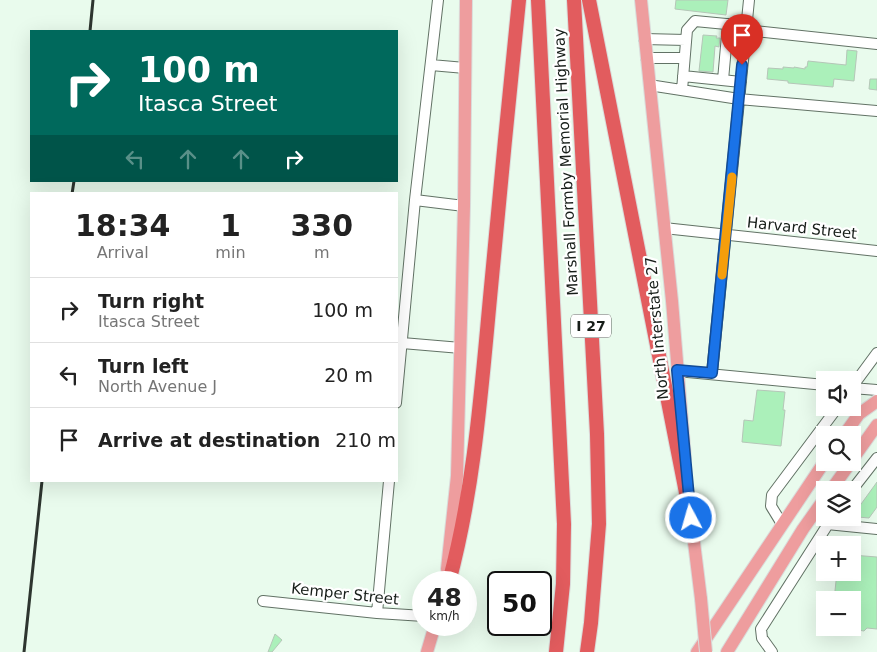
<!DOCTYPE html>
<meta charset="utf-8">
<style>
:root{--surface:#fff;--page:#f6f6f6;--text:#222;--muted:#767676;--line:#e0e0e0}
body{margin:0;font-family:"DejaVu Sans",sans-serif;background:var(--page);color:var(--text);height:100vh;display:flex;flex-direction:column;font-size:19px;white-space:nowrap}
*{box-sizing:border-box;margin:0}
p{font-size:16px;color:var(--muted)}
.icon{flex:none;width:28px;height:28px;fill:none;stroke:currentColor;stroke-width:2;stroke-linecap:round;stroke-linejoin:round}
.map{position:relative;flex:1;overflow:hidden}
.sheet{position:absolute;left:30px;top:192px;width:368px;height:290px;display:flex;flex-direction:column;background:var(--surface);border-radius:0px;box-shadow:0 5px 20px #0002}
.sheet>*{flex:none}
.guide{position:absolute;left:30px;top:30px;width:368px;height:152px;border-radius:0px;box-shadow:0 5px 20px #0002;background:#00695c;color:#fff;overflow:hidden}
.buttons{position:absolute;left:816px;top:371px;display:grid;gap:10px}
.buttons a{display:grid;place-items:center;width:45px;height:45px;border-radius:0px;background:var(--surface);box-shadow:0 5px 20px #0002;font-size:25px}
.speed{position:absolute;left:412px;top:571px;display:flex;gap:10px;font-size:25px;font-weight:700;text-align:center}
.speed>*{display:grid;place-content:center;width:65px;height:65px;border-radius:50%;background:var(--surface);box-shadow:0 5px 20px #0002;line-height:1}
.speed small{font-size:12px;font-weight:400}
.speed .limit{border:2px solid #111;border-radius:8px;background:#fff;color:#111}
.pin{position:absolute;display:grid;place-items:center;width:42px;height:42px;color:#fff;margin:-51px -21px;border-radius:50% 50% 50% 0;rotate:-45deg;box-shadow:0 0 5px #0007}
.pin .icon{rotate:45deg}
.me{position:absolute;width:55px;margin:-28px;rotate:354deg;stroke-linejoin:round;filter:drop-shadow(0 0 4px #0008)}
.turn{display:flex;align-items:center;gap:18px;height:105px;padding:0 25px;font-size:22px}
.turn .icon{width:65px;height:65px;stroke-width:2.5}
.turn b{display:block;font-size:35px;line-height:42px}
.lanes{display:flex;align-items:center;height:48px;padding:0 25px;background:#0003;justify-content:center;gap:25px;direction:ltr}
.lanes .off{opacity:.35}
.eta{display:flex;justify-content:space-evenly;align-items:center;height:85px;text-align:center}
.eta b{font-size:30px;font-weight:800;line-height:35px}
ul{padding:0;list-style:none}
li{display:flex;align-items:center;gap:15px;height:65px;padding:0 25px;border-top:1px solid var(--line)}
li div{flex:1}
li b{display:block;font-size:19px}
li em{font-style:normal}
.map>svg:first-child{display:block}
</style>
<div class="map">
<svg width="877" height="652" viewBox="0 0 877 652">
<rect width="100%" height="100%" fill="#e9fbed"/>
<!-- building -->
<path fill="#abf0ba" stroke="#b5c6b8" d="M676,0h52l-2,15 -51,-6z
M703,35l14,1 -1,2h4l-1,9 -4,-1 -2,26 -14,-1z
M847,50l10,1 -3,30 -20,-2 -1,8 -45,-4v-2l-21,-2 1,-11 15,1v-2l11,1v-1l11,2v-2h2l1,-6 38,4z
M870,79h7v11l-8,-1z
M757,390l28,2 -2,18h2l-4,36 -39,-4 2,-22 9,1z
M877,482v25l-8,11 -11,-1 1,-3 -3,-3z
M852,555l25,2v72l-10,-1 -3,3 -12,-2v-29h-18l3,-28h15z
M275,634l7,6 -10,12h-4z"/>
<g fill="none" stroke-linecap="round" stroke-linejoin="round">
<defs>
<path id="minor" d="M746,30l131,14
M644,39l42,1
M646,58h38
M431,65l34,3
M683,76l58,6
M723,80l5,-56
M649,85l90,14 138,12
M682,90l5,-60 8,-9 52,5
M415,200l49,6
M664,228l213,23
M402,343l59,5
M677,371l148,14
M712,373l37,-373
M852,387l25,-34
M852,388l25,2
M396,403l19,-203 23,-200
M852,490l25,-32
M782,524l-11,-18 1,-11 65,-87
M827,524l50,5
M263,601l114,12 47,3
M377,613l12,-132
M772,652l-10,-14 -1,-9 71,-111"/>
<path id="major" d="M641,0l31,301 13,157
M844,435l15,-21 18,-13
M852,460l25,-35
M831,490l20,-28
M690,510l11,89
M447,569l10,-93 7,-270 2,-206
M427,652l8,-27
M697,652l128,-191
M727,652l76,-123 22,-31"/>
<path id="highway" d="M538,0l26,524 -1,60 -7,68
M574,0l23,434 2,90 -8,99 -4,29
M589,0l102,518
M449,582c25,-93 32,-188 41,-284 9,-99 19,-199 29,-298"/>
</defs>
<!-- minor casing -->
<use href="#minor" stroke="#627265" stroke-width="12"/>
<!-- major casing -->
<use href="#major" stroke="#dadbda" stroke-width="14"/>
<!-- highway casing -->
<use href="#highway" stroke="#dadbda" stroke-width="16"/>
<!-- minor -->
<use href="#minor" stroke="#fff" stroke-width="10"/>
<!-- major -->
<use href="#major" stroke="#ee9d9e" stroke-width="12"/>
<!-- highway -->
<use href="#highway" stroke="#e25c5e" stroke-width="14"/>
<!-- rail -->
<path stroke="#2d352f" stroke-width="3" d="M90,31l3,-31
M72,194l2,-13
M24,652l18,-171"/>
<defs>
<path id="major-bridge" d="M701,599l5,53"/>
</defs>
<!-- major-bridge casing -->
<use href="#major-bridge" stroke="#dadbda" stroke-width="14" stroke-linecap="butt"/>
<!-- major-bridge -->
<use href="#major-bridge" stroke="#ee9d9e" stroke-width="12"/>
</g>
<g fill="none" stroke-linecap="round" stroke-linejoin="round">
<defs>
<path id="route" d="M691,518l-14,-148 35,3 30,-308"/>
</defs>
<!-- route casing -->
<use href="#route" stroke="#114b97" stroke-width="12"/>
<!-- route -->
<use href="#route" stroke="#1a73e8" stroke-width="9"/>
<!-- slow -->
<path stroke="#f59e0b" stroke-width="9" d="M722,275l10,-98"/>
</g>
<g text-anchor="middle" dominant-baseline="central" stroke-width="4.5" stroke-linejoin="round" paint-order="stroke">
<!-- shield labels -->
<rect fill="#fff" stroke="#5d625e" stroke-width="1" x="571" y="314.5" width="40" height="23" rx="4"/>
<g font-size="14" font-weight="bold" fill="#171e19">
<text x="591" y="326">I 27</text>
</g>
<!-- street labels -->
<g font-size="15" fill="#171e19" stroke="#fff">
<text transform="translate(566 162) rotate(-93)">Marshall Formby Memorial Highway</text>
<text transform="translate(802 228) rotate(6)">Harvard Street</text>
<text transform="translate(657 328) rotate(-95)">North Interstate 27</text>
<text transform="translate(345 594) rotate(6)">Kemper Street</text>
</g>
</g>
</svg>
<div class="buttons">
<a><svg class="icon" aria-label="sound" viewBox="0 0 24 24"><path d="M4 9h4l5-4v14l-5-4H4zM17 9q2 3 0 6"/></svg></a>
<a><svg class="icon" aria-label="search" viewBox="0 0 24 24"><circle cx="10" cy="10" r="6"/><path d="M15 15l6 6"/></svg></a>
<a><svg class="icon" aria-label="layers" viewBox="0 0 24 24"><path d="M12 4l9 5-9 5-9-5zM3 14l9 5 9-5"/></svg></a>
<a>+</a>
<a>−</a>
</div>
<div class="speed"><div>48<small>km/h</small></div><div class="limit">50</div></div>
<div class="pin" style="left:742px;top:65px;background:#d93025"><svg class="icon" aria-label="arrive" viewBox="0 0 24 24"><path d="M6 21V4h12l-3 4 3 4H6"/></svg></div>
<svg class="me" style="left:691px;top:518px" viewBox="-20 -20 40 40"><circle r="17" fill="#1a73e8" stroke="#fff" stroke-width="3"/><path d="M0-11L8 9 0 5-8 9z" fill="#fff"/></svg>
<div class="guide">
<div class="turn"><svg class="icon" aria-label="right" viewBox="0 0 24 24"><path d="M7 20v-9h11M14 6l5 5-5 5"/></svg><div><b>100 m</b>Itasca Street</div></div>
<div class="lanes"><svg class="icon off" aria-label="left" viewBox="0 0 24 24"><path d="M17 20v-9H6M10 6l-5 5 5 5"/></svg><svg class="icon off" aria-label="ahead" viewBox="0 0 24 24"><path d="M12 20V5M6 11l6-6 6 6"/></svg><svg class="icon off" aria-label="ahead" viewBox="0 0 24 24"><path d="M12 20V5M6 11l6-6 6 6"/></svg><svg class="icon" aria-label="right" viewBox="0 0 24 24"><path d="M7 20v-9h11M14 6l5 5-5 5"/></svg></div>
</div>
<section class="sheet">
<div class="eta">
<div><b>18:34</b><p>Arrival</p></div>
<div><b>1</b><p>min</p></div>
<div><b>330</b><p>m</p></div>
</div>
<ul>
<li><svg class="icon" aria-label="right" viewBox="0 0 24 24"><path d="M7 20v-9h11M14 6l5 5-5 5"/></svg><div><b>Turn right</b><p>Itasca Street</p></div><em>100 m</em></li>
<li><svg class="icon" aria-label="left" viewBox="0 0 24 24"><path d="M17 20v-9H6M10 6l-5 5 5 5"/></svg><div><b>Turn left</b><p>North Avenue J</p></div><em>20 m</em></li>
<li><svg class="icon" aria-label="arrive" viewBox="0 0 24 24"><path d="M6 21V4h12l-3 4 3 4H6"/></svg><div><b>Arrive at destination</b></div><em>210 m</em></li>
</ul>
</section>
</div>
